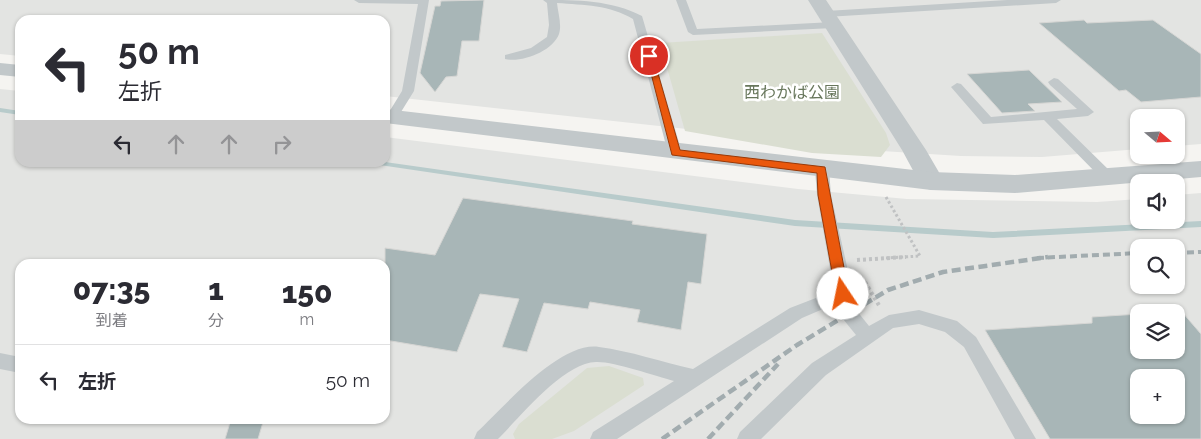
<!DOCTYPE html>
<html lang="ja">
<meta charset="utf-8">
<style>
:root{--surface:#fff;--page:#f2f2f3;--text:#2b2b33;--muted:#7c7c81;--line:#e1e1e2}
body{margin:0;font-family:Raleway,"Noto Sans JP",sans-serif;background:var(--page);color:var(--text);height:100vh;display:flex;flex-direction:column;font-size:19px;white-space:nowrap}
*{box-sizing:border-box;margin:0}
p{font-size:16px;color:var(--muted)}
.icon{flex:none;width:28px;height:28px;fill:none;stroke:currentColor;stroke-width:2;stroke-linecap:round;stroke-linejoin:round}
.map{position:relative;flex:1;overflow:hidden}
.sheet{position:absolute;left:15px;top:259px;width:375px;height:165px;display:flex;flex-direction:column;background:var(--surface);border-radius:15px;box-shadow:0 1px 4px #0004}
.sheet>*{flex:none}
.banner{position:absolute;left:15px;top:15px;width:375px;height:152px;border-radius:15px;box-shadow:0 1px 4px #0004;background:#fff;color:var(--text);overflow:hidden}
.needle{width:32px;rotate:109deg}
.tools{position:absolute;left:1130px;top:109px;display:grid;gap:10px}
.tools a{display:grid;place-items:center;width:55px;height:55px;border-radius:10px;background:var(--surface);box-shadow:0 1px 4px #0004;font-size:25px}
.pin{position:absolute;display:grid;place-items:center;width:42px;height:42px;color:#fff;margin:-21px;border:2px solid #fff;border-radius:50%;box-shadow:0 1px 5px #0007}
.me{position:absolute;width:55px;margin:-28px;rotate:349deg;stroke-linejoin:round;filter:drop-shadow(0 0 4px #0008)}
.turn{display:flex;align-items:center;gap:18px;height:105px;padding:0 20px;font-size:22px}
.turn .icon{width:65px;height:65px;stroke-width:2.5}
.turn b{display:block;font-size:35px;line-height:42px}
.lanes{display:flex;align-items:center;height:48px;padding:0 20px;background:#0003;justify-content:center;gap:25px;direction:ltr}
.lanes .off{opacity:.35}
.eta{display:flex;justify-content:space-evenly;align-items:center;height:85px;text-align:center}
.eta b{font-size:30px;font-weight:800;line-height:35px}
ul{padding:0;list-style:none}
li{display:flex;align-items:center;gap:15px;height:70px;padding:0 20px;border-top:1px solid var(--line)}
li div{flex:1}
li b{display:block;font-size:19px}
li em{font-style:normal}
.map>svg:first-child{display:block}
</style>
<div class="map">
<svg width="1201" height="439" viewBox="0 0 1201 439">
<rect width="100%" height="100%" fill="#f5f4f1"/>
<!-- built -->
<path fill="#e3e4e2" fill-rule="evenodd" d="M0,0h1201v144l-25,2v-28h-37v31l-97,8 -81,-1 -111,-7 -145,-18 -320,-35v-76h-365v36l-20,-2z
M0,89l20,2v71h365v-25l413,52 109,10 190,3 42,-3v21h37v-25l25,-2v246h-1201zM1139,248h37v37h-37zM20,264h365v155h-365zM1139,312h37v38h-37zM1139,378h37v37h-37z"/>
<!-- green -->
<path fill="#daded1" d="M822,33l64,100 4,12 -9,12 -69,-4 -127,-22 -25,-88z
M609,366l34,12 1,7 -70,46 -22,8h-37l-2,-5 6,-10 68,-56z"/>
<g fill="none" stroke-linecap="round" stroke-linejoin="round">
<!-- stream -->
<path fill="#b8cbcb" fill-rule="evenodd" d="M0,108l20,3v4l-20,-3z
M370,162h15l410,58 198,12 208,-11v6l-208,11 -198,-12 -422,-62z"/>
</g>
<!-- building -->
<path fill="#a8b6b7" stroke="#d6d6d4" fill-rule="evenodd" d="M484,0l-5,41h-17l-5,35 -11,1 -11,15 -15,-19 15,-67h5l1,-5z
M1084,20l3,3 66,-3 48,34v43l-60,5 -15,-12 -7,1 -80,-68z
M1029,70l33,32 -34,2 7,7 -33,2 -35,-39z
M463,198l170,23 -1,3 75,10 -6,50 -13,-2 -7,48 -44,-8 3,-12 -50,-8 -2,7 -44,-6 -17,49 -25,-5 17,-48 -39,-5 -23,58 -72,-12v-92l50,7z
M1176,305l25,29v105h-151l-65,-109 107,-7v-6l47,-3v36h37zM1139,378h37v37h-37z
M231,419h33l-6,20h-33z"/>
<g fill="none" stroke-linecap="round" stroke-linejoin="round">
<!-- path-far1 -->
<path stroke="#c0c2c3" stroke-width="3" stroke-dasharray="2.5 2.5" stroke-linecap="butt" d="M886,197l34,59 -34,2"/>
<!-- path -->
<path stroke="#c0c2c3" stroke-width="4" stroke-dasharray="3 3" stroke-linecap="butt" d="M857,260l49,-3
M865,282l15,25"/>
<!-- service -->
<path fill="#c2c8ca" fill-rule="evenodd" d="M354,0h75l-15,91 -18,29h-8l-2,-3 16,-26 16,-87 -59,-1z
M543,0c34,0 68,0 99,16l40,137 -2,3 -5,1 -7,-4 -35,-134c-23,-14 -49,-14 -76,-16 1,10 5,22 2,31 -6,17 -37,29 -54,25v-4l26,-7 16,-11 2,-12 -2,-22z
M676,0h10l11,29 136,-7 5,3 -5,3 -140,7 -5,-3z
M1007,0h54l-5,3 -230,14 -5,-3 5,-3z
M1054,78l4,1 36,33 -6,4 -31,3 55,54 2,3 -2,3h-10l-58,-59 -61,4 -32,-37 6,-4 4,1 30,33 86,-8 -27,-24 -2,-3z
M822,165l7,5 2,25 26,116 12,15 20,-11 30,-5 38,11 19,16 60,102h-21l-51,-92 -19,-15 -26,-8 -26,4 -67,47 -65,64h-24l3,-7 72,-69 44,-28 -13,-16 -6,-16 -35,15 -185,121h-27l3,-7 81,-51c-18,-5 -62,-20 -78,-19 -33,1 -75,54 -98,77h-24l3,-7c27,-25 83,-91 122,-85 31,4 63,15 94,22l97,-61 44,-17 -17,-96 -2,-25z
M0,353l20,4v16l-20,-4z"/>
<!-- minor -->
<path fill="#c2c8ca" fill-rule="evenodd" d="M808,0h18l100,150 18,31 -4,6 -9,3 -9,-3 -20,-37z"/>
<!-- tertiary -->
<path fill="#c2c8ca" fill-rule="evenodd" d="M0,63l20,2v12l-20,-2z
M385,109l546,63 84,3 186,-14v16l-186,16 -84,-3 -546,-67z"/>
<!-- rail-far1 -->
<path stroke="#a2acaf" stroke-width="4" stroke-dasharray="7 4" stroke-linecap="butt" d="M1176,253l25,-1
M1037,258l102,-5"/>
<!-- rail -->
<path stroke="#a2acaf" stroke-width="4.5" stroke-dasharray="9 4.5" stroke-linecap="butt" d="M662,439l135,-94 91,-55 55,-18 105,-15
M708,439l70,-75"/>
</g>
<!-- route -->
<path fill="#ea580c" stroke="#983908" d="M646,54l7,2 27,94 145,17 24,127 -2,4 -4,1 -7,-5 -18,-99 -1,-22 -145,-18z"/>
<g text-anchor="middle" dominant-baseline="central" stroke-width="5" stroke-linejoin="round" paint-order="stroke">
<!-- park labels -->
<g font-size="16" fill="#68775c" stroke="#fff">
<text x="792" y="92">西わかば公園</text>
</g>
</g>
</svg>
<div class="tools">
<a><svg class="needle" viewBox="-14 -14 28 28"><path d="M0-13l5 13h-10z" fill="#e53935"/><path d="M0 13l5-13h-10z" fill="#7c7c81"/></svg></a>
<a><svg class="icon" aria-label="sound" viewBox="0 0 24 24"><path d="M4 9h4l5-4v14l-5-4H4zM17 9q2 3 0 6"/></svg></a>
<a><svg class="icon" aria-label="search" viewBox="0 0 24 24"><circle cx="10" cy="10" r="6"/><path d="M15 15l6 6"/></svg></a>
<a><svg class="icon" aria-label="layers" viewBox="0 0 24 24"><path d="M12 4l9 5-9 5-9-5zM3 14l9 5 9-5"/></svg></a>
<a>+</a>
</div>
<div class="pin" style="left:649px;top:56px;background:#d93025"><svg class="icon" aria-label="arrive" viewBox="0 0 24 24"><path d="M6 21V4h12l-3 4 3 4H6"/></svg></div>
<svg class="me" style="left:843px;top:294px" viewBox="-20 -20 40 40"><circle r="19" fill="#fff"/><path d="M0-13L10 11 0 6-10 11z" fill="#ea580c"/></svg>
<div class="banner">
<div class="turn"><svg class="icon" aria-label="left" viewBox="0 0 24 24"><path d="M17 20v-9H6M10 6l-5 5 5 5"/></svg><div><b>50 m</b>左折</div></div>
<div class="lanes"><svg class="icon" aria-label="left" viewBox="0 0 24 24"><path d="M17 20v-9H6M10 6l-5 5 5 5"/></svg><svg class="icon off" aria-label="ahead" viewBox="0 0 24 24"><path d="M12 20V5M6 11l6-6 6 6"/></svg><svg class="icon off" aria-label="ahead" viewBox="0 0 24 24"><path d="M12 20V5M6 11l6-6 6 6"/></svg><svg class="icon off" aria-label="right" viewBox="0 0 24 24"><path d="M7 20v-9h11M14 6l5 5-5 5"/></svg></div>
</div>
<section class="sheet">
<div class="eta">
<div><b>07:35</b><p>到着</p></div>
<div><b>1</b><p>分</p></div>
<div><b>150</b><p>m</p></div>
</div>
<ul>
<li><svg class="icon" aria-label="left" viewBox="0 0 24 24"><path d="M17 20v-9H6M10 6l-5 5 5 5"/></svg><div><b>左折</b></div><em>50 m</em></li>
</ul>
</section>
</div>
